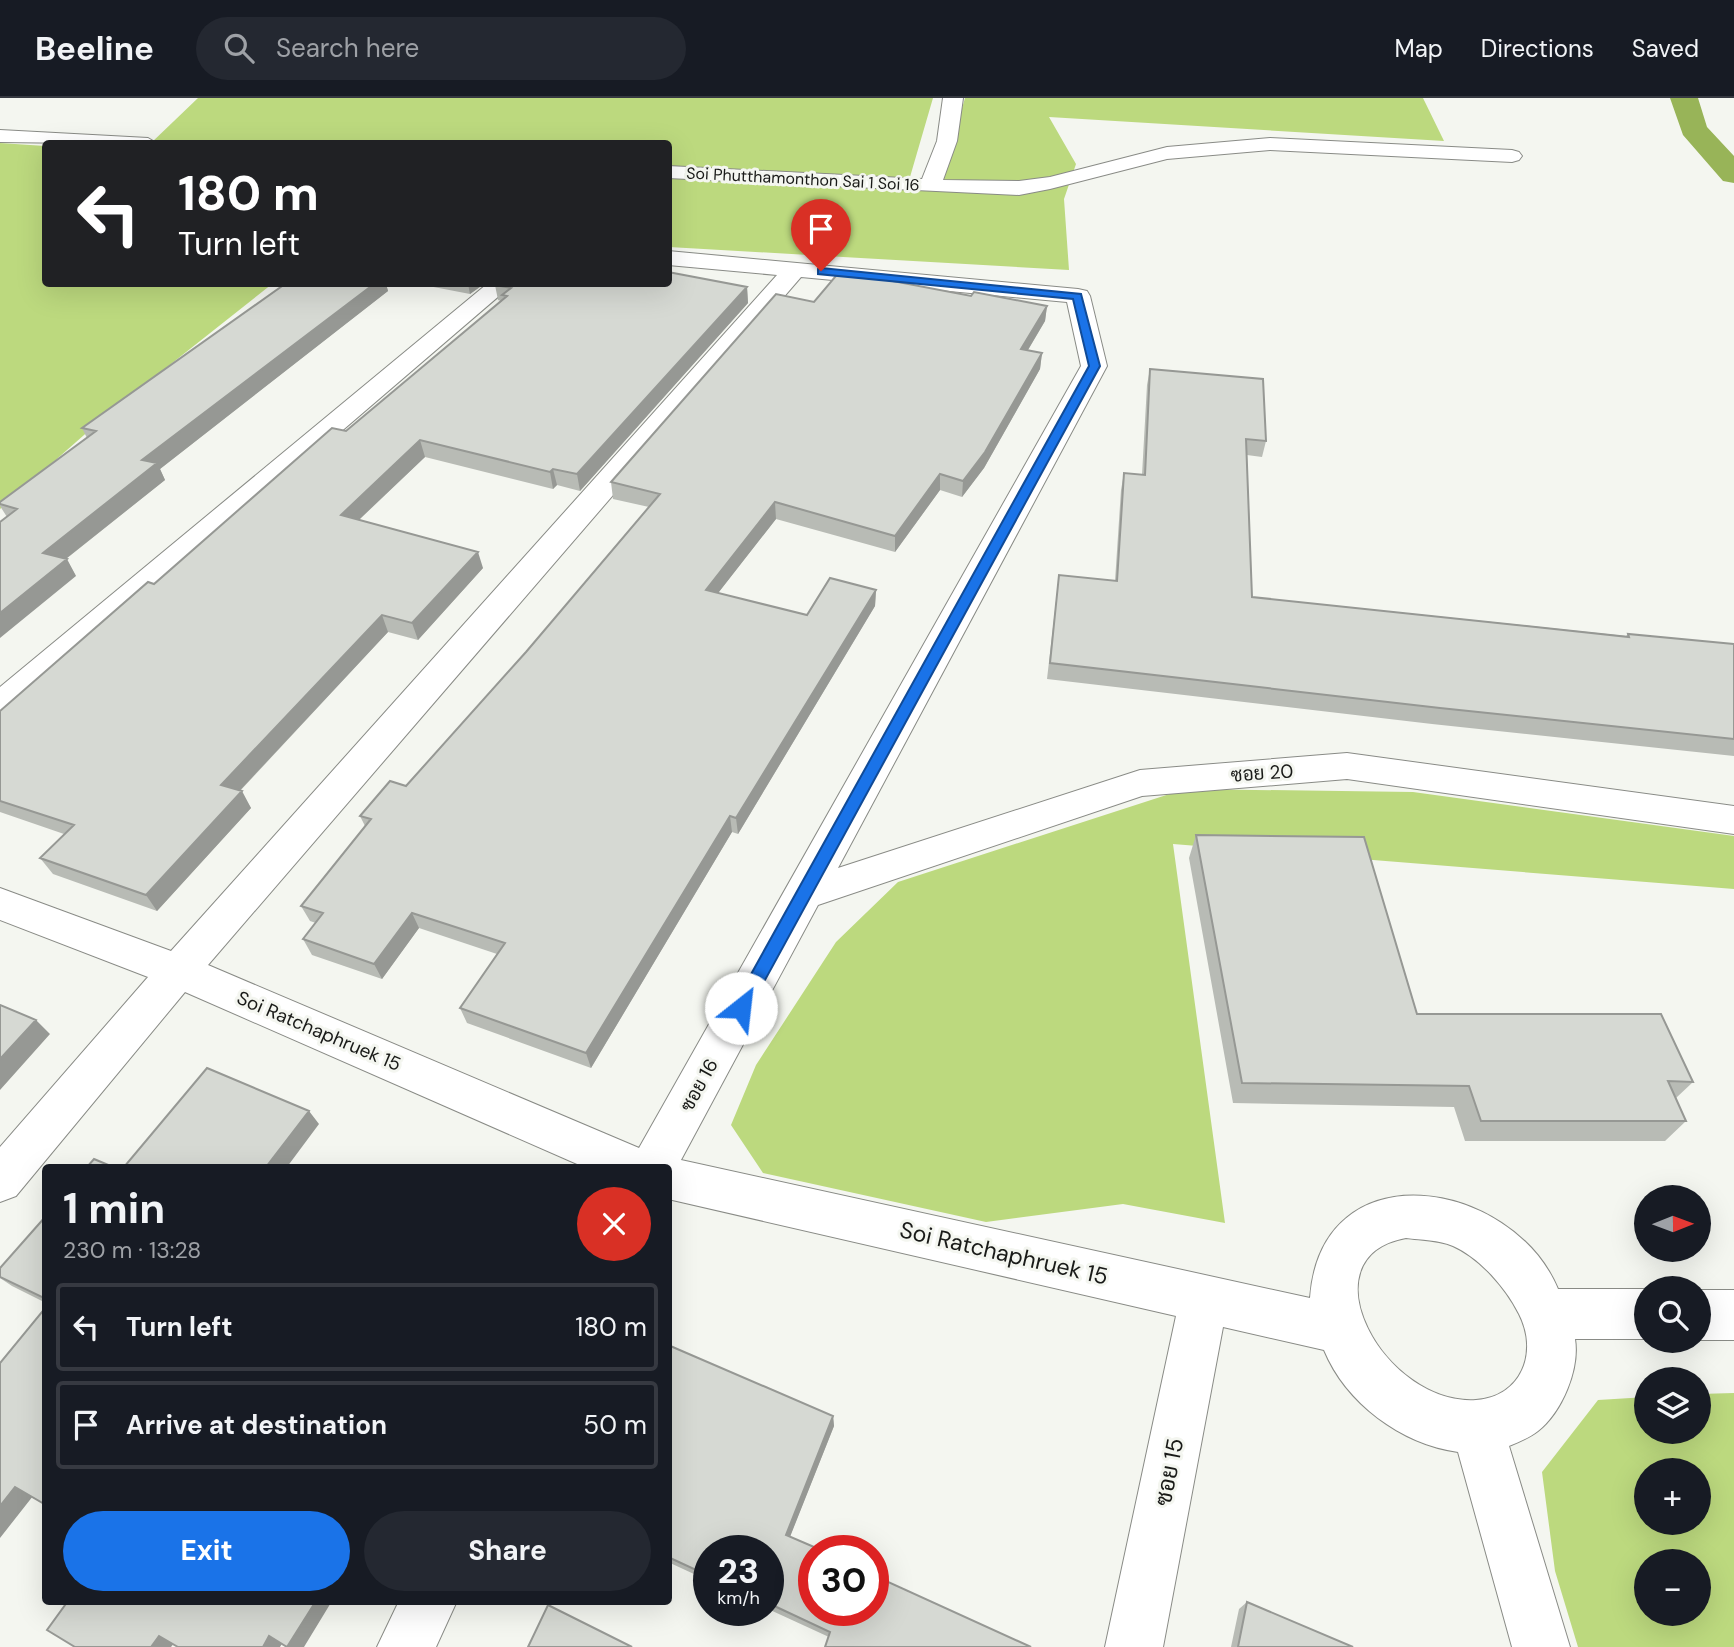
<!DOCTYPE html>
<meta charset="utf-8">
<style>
:root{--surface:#171b24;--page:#242831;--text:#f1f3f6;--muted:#9ea1a6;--line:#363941;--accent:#1a73e8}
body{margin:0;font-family:"DM Sans",Sarabun,sans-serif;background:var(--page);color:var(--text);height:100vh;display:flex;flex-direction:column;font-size:26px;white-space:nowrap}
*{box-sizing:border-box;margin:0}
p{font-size:23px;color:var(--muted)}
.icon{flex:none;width:38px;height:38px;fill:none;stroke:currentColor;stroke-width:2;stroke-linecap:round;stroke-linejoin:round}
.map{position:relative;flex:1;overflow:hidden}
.panel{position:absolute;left:42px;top:1066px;width:630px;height:441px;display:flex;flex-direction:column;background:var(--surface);border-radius:7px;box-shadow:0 7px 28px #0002}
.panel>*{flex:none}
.guide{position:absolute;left:42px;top:42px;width:630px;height:147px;border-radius:7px;box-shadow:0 7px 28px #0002;background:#202124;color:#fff;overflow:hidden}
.needle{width:46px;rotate:89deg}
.fabs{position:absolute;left:1634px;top:1087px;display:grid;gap:14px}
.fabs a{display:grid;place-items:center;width:77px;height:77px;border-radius:50%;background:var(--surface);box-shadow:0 7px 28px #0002;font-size:35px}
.speed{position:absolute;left:693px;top:1437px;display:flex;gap:14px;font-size:35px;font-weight:700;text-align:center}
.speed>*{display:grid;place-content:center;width:91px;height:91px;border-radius:50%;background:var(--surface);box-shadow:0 7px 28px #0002;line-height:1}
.speed small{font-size:18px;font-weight:400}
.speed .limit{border:10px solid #d22;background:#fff;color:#111}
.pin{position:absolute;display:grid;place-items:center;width:60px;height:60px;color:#fff;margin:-72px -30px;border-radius:50% 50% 50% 0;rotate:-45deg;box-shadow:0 0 7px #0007}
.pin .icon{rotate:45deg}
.me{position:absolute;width:77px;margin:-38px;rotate:29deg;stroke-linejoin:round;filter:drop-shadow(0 0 5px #0008)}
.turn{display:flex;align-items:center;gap:24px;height:147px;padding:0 21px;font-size:32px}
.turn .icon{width:91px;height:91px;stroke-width:2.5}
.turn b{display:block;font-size:49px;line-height:60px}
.round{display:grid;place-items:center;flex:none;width:74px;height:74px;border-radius:37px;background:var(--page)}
.summary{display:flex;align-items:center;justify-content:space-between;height:119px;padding:0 21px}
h1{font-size:42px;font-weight:700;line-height:52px}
.primary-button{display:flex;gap:14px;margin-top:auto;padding:14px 21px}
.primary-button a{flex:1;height:80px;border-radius:42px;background:var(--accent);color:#fff;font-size:28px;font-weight:700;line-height:80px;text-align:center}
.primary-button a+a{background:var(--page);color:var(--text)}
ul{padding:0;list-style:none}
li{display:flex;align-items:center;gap:21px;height:88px;margin:0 14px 10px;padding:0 7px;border:4px solid var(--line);border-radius:7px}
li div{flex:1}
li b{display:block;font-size:26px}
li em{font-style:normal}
header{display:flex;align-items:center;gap:42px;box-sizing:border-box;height:98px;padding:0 35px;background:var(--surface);border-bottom:2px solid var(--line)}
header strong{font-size:33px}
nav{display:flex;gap:38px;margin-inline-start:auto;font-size:24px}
.search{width:490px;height:63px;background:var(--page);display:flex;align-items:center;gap:18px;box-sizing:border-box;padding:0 24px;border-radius:38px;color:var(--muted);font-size:26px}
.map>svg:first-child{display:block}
</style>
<header>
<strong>Beeline</strong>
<div class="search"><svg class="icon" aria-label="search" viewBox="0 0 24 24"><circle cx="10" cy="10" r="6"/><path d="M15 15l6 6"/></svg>Search here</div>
<nav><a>Map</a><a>Directions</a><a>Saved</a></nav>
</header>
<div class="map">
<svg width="1734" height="1549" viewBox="0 0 1734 1549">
<rect width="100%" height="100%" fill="#f4f6f0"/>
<!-- green -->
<path fill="#bcd97e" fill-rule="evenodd" d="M198,0h735l-23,79 31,4 24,-83h458l21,43 -395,-24 27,47 -12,35 5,71 -400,-23 -1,-103h-518z
M0,45l45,3 1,138h226l-163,129 -109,96z
M1185,691l228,3 321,44v53l-561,-45 52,379 -102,-19 -137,18 -223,-49 -32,-48 25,-60 80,-123 62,-60z
M1734,1295v254h-156l-23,-76 -13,-99 56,-72 49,-3v35h52v-38zM1699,1372v52h-52v-52zM1647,1463h52v53h-52z"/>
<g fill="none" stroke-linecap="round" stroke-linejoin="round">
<!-- canal -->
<path fill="#98b458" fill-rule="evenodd" d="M1670,0h28l9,29 27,29v27l-11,-2 -40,-46z"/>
<defs>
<path id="minor" d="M943,0h20l-6,43 -14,39 76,1 31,-4 117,-30 103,-9 242,12 7,2 3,4 -3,4 -7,2 -242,-12 -103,9 -117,30 -31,6 -351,-17v-12l254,13 15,-38z
M0,32l148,8 10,6 -158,-2z
M668,153l410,38 9,2 3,5 17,70 -269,502 302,-98 207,-17 387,53v28l-387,-55 -205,17 -324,109 -137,255 629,138c11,-151 202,-119 248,-9h89v50h-72c5,30 -13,73 -37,92 -9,7 -19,11 -29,15l61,201h-58l-54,-195c-57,-8 -112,-49 -134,-102l-101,-23 -60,320h-58l71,-331 -508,-117v-32h-84l-399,-175 -169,204 -16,6v-55l148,-170 -148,-57v-32l171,63 606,-676 -109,-10zM801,179l266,25 14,64 -442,782 -431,-183zM1406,1140c15,2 33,2 47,8 27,12 53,42 66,68 20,39 2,83 -43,86 -91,6 -174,-143 -70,-162z
M487,186h26l-501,430 -12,4v-31z
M1699,1192h35v50h-35z
M399,1503h58l-21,46h-59z"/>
</defs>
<!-- minor casing -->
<use href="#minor" stroke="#898b86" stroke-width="2"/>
<!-- minor -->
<use href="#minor" fill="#fff" fill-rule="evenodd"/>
</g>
<!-- wall -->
<path fill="#b8bbb5" d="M285,186h101l2,7 -228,178 5,11 -99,79 10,17 -69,-59 -7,-11v-4l87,-64 -5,-10z
M418,186h66l-14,10z
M495,187l252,2 1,16 -168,188 -23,-6 -4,4 -128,-32 -66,63 124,48 -65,72 -30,-8 -148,159 11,17 -94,103 -104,-37 -13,-16 24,-24 -64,-22v-101l154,-127 192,-153 155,-130 -3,-1z
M971,198l76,10 -2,15 -17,29 14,3 -2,16 -56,99 -22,29 -22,-7 -45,62 -119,-33 -58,74 89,22 69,-25 -1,16 -137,228 -6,-2 -141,236 -124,-45 -7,-15 37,-54 -78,-26 -37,51 -70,-24 -9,-16 13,-16 -6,-2 -9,-15 64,-80 -5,-10 46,-30 120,-134 123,-145 -36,-8 -2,-17 203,-180z
M1150,271l116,72 -4,16 -15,-2 5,142 374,39 2,-2 106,10v112l-302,-32 -385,-45 12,-104 56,6 6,-91 3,-17 18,2 5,-90z
M1196,737l221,179 276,68 -17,16 10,23 -21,20h-200l-11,-34 -221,-4 -44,-245z
M46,1118v87l-34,-17 -12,-8v-10z
M668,1247l165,71 1,10 -44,110 83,74 -44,27 -61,-28v-59h-59v31l-41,-19z
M1247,1504l106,45h-122l8,-38z"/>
<!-- shaded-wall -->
<path fill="#969894" d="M374,186h12l2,7 -228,178 5,11 -112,89 -10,-16 99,-93z
M468,186h16l-14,10z
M747,189l1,16 -168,188 -3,-17z
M1047,208l-2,15 -26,44 2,-16z
M1042,255l-2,16 -56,99 -22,29 1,-16z
M420,342l5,17 -78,74 -6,-16z
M553,371l4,16 -4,4 -3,-17z
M940,376v16l-45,62v-16z
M775,404l1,17 -68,87 -2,-16z
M478,454l5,16 -65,72 -6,-17z
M67,461l9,17 -76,62v-25z
M876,492l-1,16 -137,228 -2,-16z
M382,517l6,17 -158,169 -9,-16z
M242,693l9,17 -94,103 -11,-16z
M730,718l2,16 -141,236 -5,-15z
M412,815l7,15 -37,51 -8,-15z
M36,922l14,14 -50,56v-31z
M309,1013l10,13 -32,43h-21z
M833,1318l1,10 -46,116 -2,-7z
M15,1389l18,9 -33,42v-32z
M316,1503h16l-28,46h-17z
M159,1538l16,6 -4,5h-20z
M269,1538l14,6 -3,5h-17z"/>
<!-- building -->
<path fill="#d6d9d3" stroke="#969894" stroke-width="2" d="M840,173l131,25 3,-4 73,14 -26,43 21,4 -57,99 -22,29 -23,-7 -45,62 -120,-34 -69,88 101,25 23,-37 46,12 -140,228 -6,-2 -144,237 -126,-45 45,-65 -93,-30 -38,51 -71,-25 20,-26 -22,-7 70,-87 -11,-3 30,-35 16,5 120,-134 134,-158 -49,-12 165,-188 38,8z
M668,174l79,15 -170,187 -24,-5 -3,3 -130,-32 -79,75 137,37 -66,71 -30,-8 -161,170 21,6 -96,104 -106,-37 34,-33 -74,-24v-90l148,-129 6,2 178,-156 14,3 161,-135 -5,-1 9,-7 -16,-3 1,-1h172z
M285,186h89l-232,176 15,3 -114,90 24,6 -67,54v-91l17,-13 -17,-5v-2l96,-71 -14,-3z
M1150,271l113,10 3,62 -20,-2 6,158 377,40 -1,-3 106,10v95l-294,-31 -390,-45 9,-88 58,6 7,-108 21,2z
M1196,737l168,2 53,177h244l32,68 -25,-1 18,40h-205l-12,-35 -227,-3z
M0,907l36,15 -36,39z
M207,970l102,43 -43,56h-142z
M94,1061l19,8h-26z
M46,1118v83l-46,-22v-9z
M46,1209v198l-31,-18 -15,19v-143z
M668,1247l165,71 -47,119 35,15h-7v60h59v-35l158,72h-206l5,-15 -62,-29v-53h-59v26l-41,-19z
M68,1503h248l-29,46 -18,-11 -6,11h-85l-19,-11 -8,11h-76l-28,-17z
M1247,1504l106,45h-115z
M548,1507l84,42h-104z"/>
<!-- route -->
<path fill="#1a73e8" stroke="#114b97" stroke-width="2" d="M821,170l260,26 19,72 -353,647 -6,2 -6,-2 -2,-5 2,-5 354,-637 -16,-67 -255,-25v-5z"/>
<g text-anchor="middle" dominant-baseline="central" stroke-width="6" stroke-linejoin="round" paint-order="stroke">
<!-- far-street labels -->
<g font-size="16" fill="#191a18" stroke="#f4f6f0">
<text transform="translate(803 81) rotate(3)">Soi Phutthamonthon Sai 1 Soi 16</text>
</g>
<!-- street labels -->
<g font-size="19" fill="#191a18" stroke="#f4f6f0">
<text transform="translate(1262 675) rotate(-4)">ซอย 20</text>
<text transform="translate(319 933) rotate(23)">Soi Ratchaphruek 15</text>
<text transform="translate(699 987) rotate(-61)">ซอย 16</text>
</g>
<!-- near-street labels -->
<g font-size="23" fill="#191a18" stroke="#f4f6f0">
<text transform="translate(1004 1155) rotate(13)">Soi Ratchaphruek 15</text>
<text transform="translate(1169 1374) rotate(-79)">ซอย 15</text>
</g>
</g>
</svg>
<div class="fabs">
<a><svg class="needle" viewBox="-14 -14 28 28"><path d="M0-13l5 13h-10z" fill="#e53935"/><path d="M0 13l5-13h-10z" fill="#9ea1a6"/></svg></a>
<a><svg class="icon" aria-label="search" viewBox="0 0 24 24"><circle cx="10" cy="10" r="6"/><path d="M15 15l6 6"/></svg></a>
<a><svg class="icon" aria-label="layers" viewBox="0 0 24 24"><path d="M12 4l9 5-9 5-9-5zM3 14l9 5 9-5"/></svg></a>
<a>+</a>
<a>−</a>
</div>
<div class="speed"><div>23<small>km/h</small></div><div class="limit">30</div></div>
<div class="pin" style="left:821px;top:173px;background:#d93025"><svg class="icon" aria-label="arrive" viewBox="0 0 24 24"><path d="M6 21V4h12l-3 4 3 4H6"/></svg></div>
<svg class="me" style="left:741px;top:910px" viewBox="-20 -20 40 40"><circle r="19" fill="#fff"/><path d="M0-13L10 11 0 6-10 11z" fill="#1a73e8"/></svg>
<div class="guide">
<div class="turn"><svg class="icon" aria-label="left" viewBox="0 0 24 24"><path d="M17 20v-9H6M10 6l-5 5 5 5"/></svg><div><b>180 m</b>Turn left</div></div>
</div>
<section class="panel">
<div class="summary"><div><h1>1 min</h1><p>230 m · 13:28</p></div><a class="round" style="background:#d93025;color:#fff"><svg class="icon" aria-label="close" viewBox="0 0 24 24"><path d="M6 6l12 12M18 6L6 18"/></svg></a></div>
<ul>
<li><svg class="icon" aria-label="left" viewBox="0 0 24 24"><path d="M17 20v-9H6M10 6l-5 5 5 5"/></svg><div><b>Turn left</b></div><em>180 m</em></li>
<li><svg class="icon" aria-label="arrive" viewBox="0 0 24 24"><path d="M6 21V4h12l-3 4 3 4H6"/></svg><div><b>Arrive at destination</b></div><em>50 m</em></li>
</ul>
<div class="primary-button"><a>Exit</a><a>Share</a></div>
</section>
</div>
